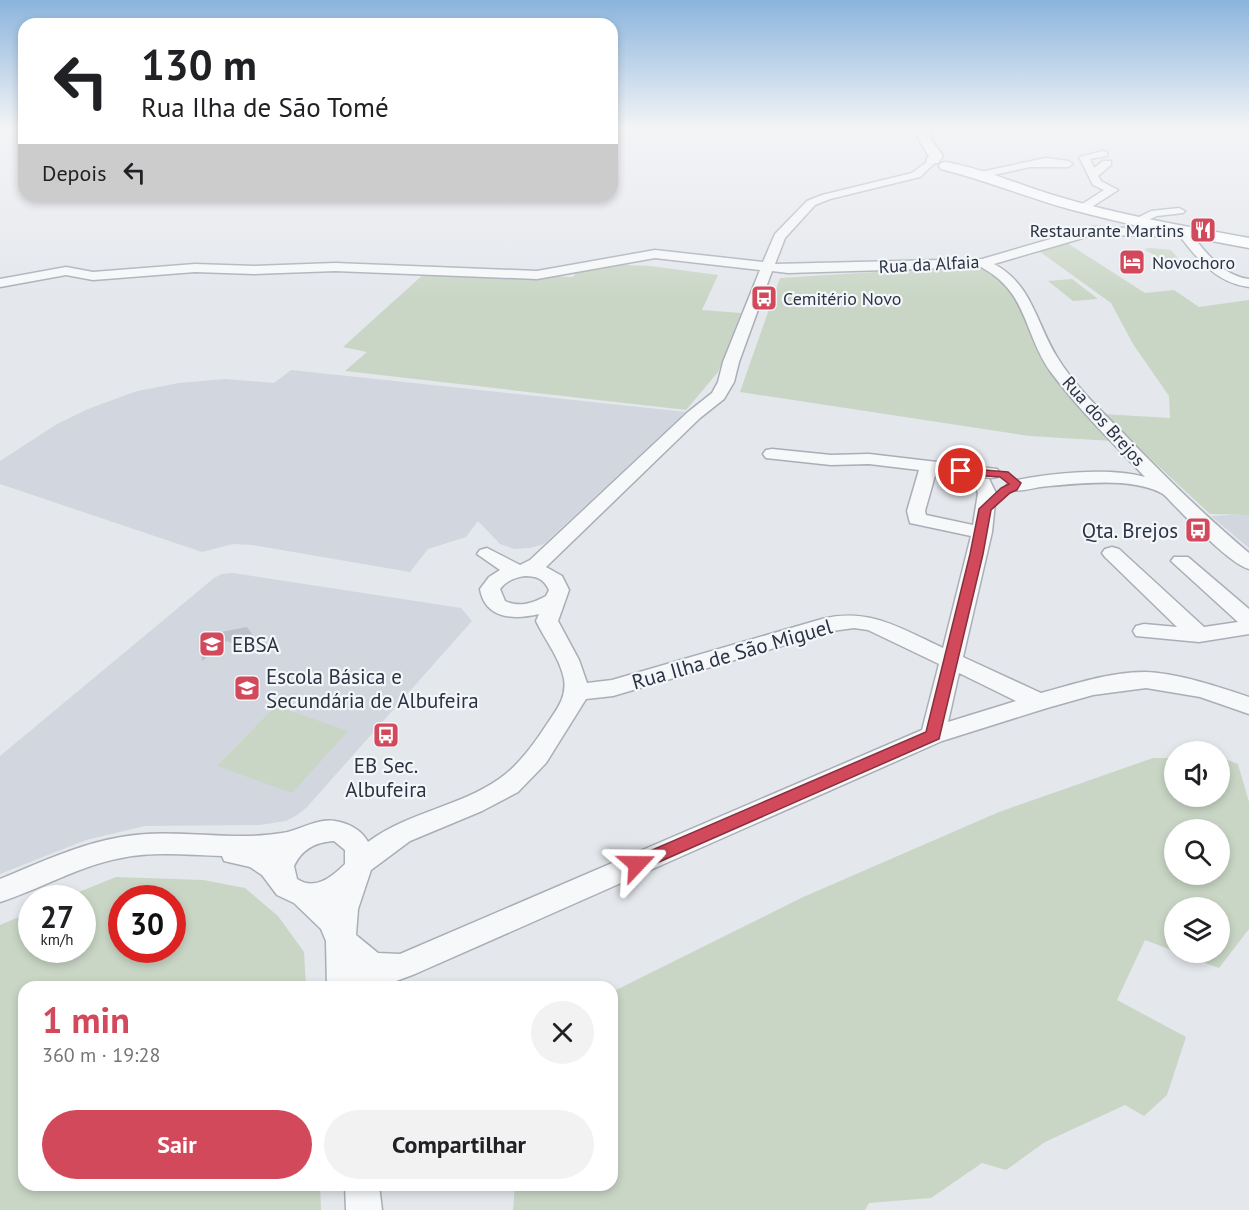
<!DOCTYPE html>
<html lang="pt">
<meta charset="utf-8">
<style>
:root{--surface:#fff;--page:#f2f2f2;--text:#202124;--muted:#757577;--accent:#d1495b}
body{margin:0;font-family:"PT Sans",sans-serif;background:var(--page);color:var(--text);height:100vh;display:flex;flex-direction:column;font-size:22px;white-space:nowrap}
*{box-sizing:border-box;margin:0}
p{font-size:20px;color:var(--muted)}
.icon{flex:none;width:33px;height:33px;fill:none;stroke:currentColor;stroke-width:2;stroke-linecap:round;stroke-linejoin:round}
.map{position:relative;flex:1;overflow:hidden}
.side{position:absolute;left:18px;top:981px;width:600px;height:210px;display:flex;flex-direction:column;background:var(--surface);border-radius:18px;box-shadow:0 3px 9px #0003}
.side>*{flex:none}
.top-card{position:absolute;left:18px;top:18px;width:600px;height:183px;border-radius:18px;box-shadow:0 3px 9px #0003;background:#fff;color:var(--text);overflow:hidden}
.buttons{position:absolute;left:1164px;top:741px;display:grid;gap:12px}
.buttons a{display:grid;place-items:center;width:66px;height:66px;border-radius:50%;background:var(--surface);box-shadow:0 3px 9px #0003;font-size:30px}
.speed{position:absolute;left:18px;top:885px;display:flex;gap:12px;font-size:30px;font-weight:700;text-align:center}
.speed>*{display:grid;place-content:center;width:78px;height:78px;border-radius:50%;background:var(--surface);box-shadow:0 3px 9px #0003;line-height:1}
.speed small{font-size:15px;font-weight:400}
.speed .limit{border:9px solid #d22;background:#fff;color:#111}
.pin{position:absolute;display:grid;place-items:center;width:51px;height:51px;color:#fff;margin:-26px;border:3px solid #fff;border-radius:50%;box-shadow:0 2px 6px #0007}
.me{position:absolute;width:66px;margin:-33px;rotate:67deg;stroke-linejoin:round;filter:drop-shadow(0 0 4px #0008)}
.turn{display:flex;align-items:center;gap:21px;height:126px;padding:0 24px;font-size:27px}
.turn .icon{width:78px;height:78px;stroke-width:2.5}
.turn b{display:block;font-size:42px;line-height:51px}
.then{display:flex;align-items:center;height:57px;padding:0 24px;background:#0003;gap:12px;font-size:22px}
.round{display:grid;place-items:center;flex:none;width:63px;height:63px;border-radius:32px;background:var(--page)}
.head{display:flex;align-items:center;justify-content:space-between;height:102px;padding:0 24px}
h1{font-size:36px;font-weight:700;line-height:45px;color:var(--accent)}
.cta{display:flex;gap:12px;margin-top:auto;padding:12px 24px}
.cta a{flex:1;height:69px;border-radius:36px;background:var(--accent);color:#fff;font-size:24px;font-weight:700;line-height:69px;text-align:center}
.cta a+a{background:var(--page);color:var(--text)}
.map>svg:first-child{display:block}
</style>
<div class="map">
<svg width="1249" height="1210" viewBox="0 0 1249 1210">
<rect width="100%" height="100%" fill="#e4e7ec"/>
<!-- built -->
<path fill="#d2d6de" d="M291,370l395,42 -142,132 -14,4 -16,1 -14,-5 -22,-23 -12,16 -38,12 -18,23 -157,-27 -20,-1 -31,8 -202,-68v-23l57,-37 31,-15 49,-18 42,-8 46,-4 49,4z
M1249,514v34l-38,-32z
M233,573l228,35 11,13 -165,186 -10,8 -11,6 -26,4 -115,1 -59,14 -86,34v-118l214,-178 8,-4z"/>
<!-- green -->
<path fill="#c9d6c5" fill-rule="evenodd" d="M1064,241l81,52 29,-3 25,17 50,-7v215l-39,-1 -108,-100 68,4 -1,-22 -36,-52 -22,-41 -72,-52z
M1150,248l21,2 17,20h-9l-35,-21z
M604,264l46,2 68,9 -16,35 39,3 -23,59 -32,38 -341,-39 22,-19 -24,-5 83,-75 147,5 6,-8z
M971,266c52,9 52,63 78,100 19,26 43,50 63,75l-82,-5 -290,-44 40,-114z
M1072,279l26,20 -25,2 -25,-20z
M276,706l72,25 -56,62 -75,-27z
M1220,757l18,7 11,38v127l-30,39 -41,-15 42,-1v-44h-46v43l-29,-11 -28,60 69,37 -19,58 -23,21 -19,-11 -80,37 -39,28 -24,-7 -51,35 -62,5 -4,7h-352l2,-25h97v-193l189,-94 198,-86 154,-54h21v38h46zM1174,830h46v44h-46z
M116,877l87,3 42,8 33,28 26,36 2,35h-282v198h296l1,25h-321v-285l31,-13 1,38h50v-52h-18zM122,898h50v52h-50z"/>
<!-- building -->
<path fill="#bbc0ca" d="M247,627l9,13 -8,5 -7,1 -15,-5 -24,20 -1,-25z"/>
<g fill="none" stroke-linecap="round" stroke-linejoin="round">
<defs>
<path id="minor" d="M1103,151l4,1v4l-17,3 4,9 9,-7h8v4l-13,11 3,5 17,9 -31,20h-8v-4l25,-16 -11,-5 -14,-28z
M932,158l5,3 -17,16 -90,22 -15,6 -30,33 -10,26 207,-5 110,-32 71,2v6l-4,1 -66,-1 -99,29c38,20 42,59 63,93 17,28 42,52 66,76 40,42 81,82 126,120v16c-19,-5 -58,-47 -73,-62 -4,-4 -9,-10 -13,-13 -31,-18 -88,-10 -123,-7 -10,2 -21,5 -31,3l-3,-4 3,-4c36,-9 100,-15 136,-5 -32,-34 -67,-68 -95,-106 -27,-39 -22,-79 -69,-104l-193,6 -16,-2 -33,91 -5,20 -10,17 -24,19 -154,149 16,9 7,14 -11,31 21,39 8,23 25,-3 210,-61c47,-12 80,10 121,29l28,-112 -61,-13 -3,-12 12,-41 -50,-6 -38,1 -65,-7 -3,-4 3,-4 6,-1 59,6 38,-1 128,15 3,4 -3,4 -6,1 -55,-6 -11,39 1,4 47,10 5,-32 -4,-10 3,-4h12l7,14 -4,39 -29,125 78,36c33,-9 69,-21 104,-21 33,1 74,15 104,25v17l-49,-17 -54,-9 -53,7 -46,13 -105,33 -527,233 -35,13h-53l-1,-46 -5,-12 -27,-26 -17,-8 -15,-20 -12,-8 -26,-6 -2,-5c-33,-1 -68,-5 -101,2 -43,8 -80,31 -121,44v-23c39,-16 79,-35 121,-42 53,-10 108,5 161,-4 17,-2 34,-15 53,-12 13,2 27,9 33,21 40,-30 91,-35 131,-63 20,-14 35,-35 48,-55 10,-15 20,-27 17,-45 -4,-21 -19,-39 -28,-58l3,-7c-25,6 -54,5 -59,-25l9,-12 11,-7 -23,-16 3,-4 7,-2 33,17 10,-5 158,-148 24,-19 6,-11 5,-20 37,-92 -105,-12 -118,21 -202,-8 -81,3 -59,-2 -102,8 -27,-5 -66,12v-8l66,-12 27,5 102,-8 59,2 81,-3 202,8 118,-21 108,12 12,-28 32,-33 15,-6 90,-22zM525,576c12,0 19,3 24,14l-3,6c-13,7 -27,12 -41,5l-5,-12c6,-8 16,-12 25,-13zM854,628l14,2 71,34 -17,66 -522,224 -22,-1 -22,-18 2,-26 13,-39 39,-29 72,-30 36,-19 28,-29 40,-64 27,-3 219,-65zM959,673l57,28 -68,21zM334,841l11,9v14c-13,13 -30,27 -48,15l-3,-13c8,-17 22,-24 40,-25z
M1046,158l22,3 5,3 -5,3h-38l-50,11 -5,-3 5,-3z
M1179,208l6,3 -2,2 -26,3 -20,9 -6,-4 20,-10z
M1185,231l4,1c17,20 33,44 60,47v8c-32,-4 -51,-27 -70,-52z
M1112,547l7,2 85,78 34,-5 -67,-61 3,-4h14l61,52v25l-50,8 -63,-6 -3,-5 3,-5 8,-2 33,3 -72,-70 -3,-4 3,-4z
M345,1185h34l3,25h-36z"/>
<path id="major" d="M918,128h12l1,12 12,16 -5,7h-10l-2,-3 3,-4 -10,-16z
M946,162c38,7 73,23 110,34 63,19 128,30 193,42v10c-60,-11 -121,-23 -180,-39 -43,-12 -84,-29 -128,-40l-2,-3 2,-3z"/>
</defs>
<!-- minor casing -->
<use href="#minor" stroke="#a9aeb7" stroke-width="3"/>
<!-- major casing -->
<use href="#major" stroke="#a3abb8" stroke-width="3"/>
<!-- minor -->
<use href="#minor" fill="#f7f8fa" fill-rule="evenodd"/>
<!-- major -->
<use href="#major" fill="#fff" fill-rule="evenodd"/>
</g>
<!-- sky -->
<linearGradient id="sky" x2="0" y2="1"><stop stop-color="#8bb4dd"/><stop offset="0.43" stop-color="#f3f4f6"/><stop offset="1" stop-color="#f3f4f6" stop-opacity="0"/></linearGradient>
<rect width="1249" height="298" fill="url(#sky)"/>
<!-- route -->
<path fill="#d1495b" stroke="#882f3b" stroke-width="1.5" d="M961,468l47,4 13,11 -4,7 -7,3 -19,17 -8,44 -44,185 -296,130 -6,2 -6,-2 -3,-5 3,-5 295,-127 44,-178 9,-45 22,-21 8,-4 -9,-7 -43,-3v-5z"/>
<!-- icons -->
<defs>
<symbol id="restaurant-square" viewBox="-11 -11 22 22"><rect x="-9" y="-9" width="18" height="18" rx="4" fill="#d1495b" stroke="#f4f6f9"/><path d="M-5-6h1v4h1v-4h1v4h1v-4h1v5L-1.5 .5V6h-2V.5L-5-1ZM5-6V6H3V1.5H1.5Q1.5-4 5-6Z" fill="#fff"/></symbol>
<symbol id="hotel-square" viewBox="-11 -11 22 22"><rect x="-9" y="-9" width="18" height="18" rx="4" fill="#d1495b" stroke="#f4f6f9"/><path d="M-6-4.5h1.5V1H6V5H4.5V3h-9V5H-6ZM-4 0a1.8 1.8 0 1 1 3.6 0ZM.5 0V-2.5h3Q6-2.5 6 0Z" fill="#fff"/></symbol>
<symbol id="bus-square" viewBox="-11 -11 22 22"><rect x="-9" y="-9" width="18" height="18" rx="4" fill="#d1495b" stroke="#f4f6f9"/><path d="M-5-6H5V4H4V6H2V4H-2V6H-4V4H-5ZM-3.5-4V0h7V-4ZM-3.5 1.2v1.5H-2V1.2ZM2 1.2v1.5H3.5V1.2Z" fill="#fff"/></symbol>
<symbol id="school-square" viewBox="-11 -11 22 22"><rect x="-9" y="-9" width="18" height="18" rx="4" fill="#d1495b" stroke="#f4f6f9"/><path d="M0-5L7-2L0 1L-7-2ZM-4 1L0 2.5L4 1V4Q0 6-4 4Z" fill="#fff"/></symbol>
</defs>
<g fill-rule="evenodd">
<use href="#restaurant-square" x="1188" y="215" width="30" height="30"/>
<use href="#hotel-square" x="1117" y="247" width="30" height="30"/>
<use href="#bus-square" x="749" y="283" width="30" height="30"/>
<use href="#bus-square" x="1183" y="515" width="30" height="30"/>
<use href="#school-square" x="197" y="629" width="30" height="30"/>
<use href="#school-square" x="232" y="673" width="30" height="30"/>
<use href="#bus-square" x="371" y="720" width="30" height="30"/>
</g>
<g text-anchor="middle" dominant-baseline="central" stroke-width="4.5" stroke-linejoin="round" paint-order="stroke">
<!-- far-poi labels -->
<g font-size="18" fill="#2b3445" stroke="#f4f6f9" text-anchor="start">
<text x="1184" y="230" text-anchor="end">Restaurante Martins</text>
<text x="1152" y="262">Novochoro</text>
<text x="783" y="298">Cemitério Novo</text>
</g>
<!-- far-street labels -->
<g font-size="18" fill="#2b3445" stroke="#f4f6f9">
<text transform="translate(929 264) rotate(-3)">Rua da Alfaia</text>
<text transform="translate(1104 421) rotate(48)">Rua dos Brejos</text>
</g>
<!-- poi labels -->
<g font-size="21" fill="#2b3445" stroke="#f4f6f9" text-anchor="start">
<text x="1178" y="530" text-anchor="end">Qta. Brejos</text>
<text x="232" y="644">EBSA</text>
<text x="266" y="676">Escola Básica e<tspan x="266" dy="24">Secundária de Albufeira</tspan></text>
<text x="386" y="765" text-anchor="middle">EB Sec.<tspan x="386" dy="24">Albufeira</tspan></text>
</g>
<!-- street labels -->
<g font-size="21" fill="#2b3445" stroke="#f4f6f9">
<text transform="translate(732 654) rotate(-16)">Rua Ilha de São Miguel</text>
</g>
</g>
</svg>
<div class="buttons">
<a><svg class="icon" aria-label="sound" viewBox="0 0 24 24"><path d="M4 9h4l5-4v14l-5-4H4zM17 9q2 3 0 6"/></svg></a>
<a><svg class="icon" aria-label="search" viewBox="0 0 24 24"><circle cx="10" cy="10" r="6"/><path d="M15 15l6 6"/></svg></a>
<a><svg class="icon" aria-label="layers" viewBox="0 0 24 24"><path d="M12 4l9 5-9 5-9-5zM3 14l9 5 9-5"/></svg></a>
</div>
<div class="speed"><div>27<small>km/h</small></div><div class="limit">30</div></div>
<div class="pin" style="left:961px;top:471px;background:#d93025"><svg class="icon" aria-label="arrive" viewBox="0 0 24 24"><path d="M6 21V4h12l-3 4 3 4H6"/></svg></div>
<svg class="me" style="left:637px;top:864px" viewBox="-20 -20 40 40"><path d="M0-17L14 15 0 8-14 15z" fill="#d1495b" stroke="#fff" stroke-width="4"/></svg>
<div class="top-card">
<div class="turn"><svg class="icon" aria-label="left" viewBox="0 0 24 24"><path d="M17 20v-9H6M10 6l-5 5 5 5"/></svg><div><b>130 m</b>Rua Ilha de São Tomé</div></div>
<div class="then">Depois<svg class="icon" aria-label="left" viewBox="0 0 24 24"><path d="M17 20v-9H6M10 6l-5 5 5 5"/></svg></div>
</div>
<section class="side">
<div class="head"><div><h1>1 min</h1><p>360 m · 19:28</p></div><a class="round"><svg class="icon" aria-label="close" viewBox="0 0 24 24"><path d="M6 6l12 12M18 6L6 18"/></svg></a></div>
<div class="cta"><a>Sair</a><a>Compartilhar</a></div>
</section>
</div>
